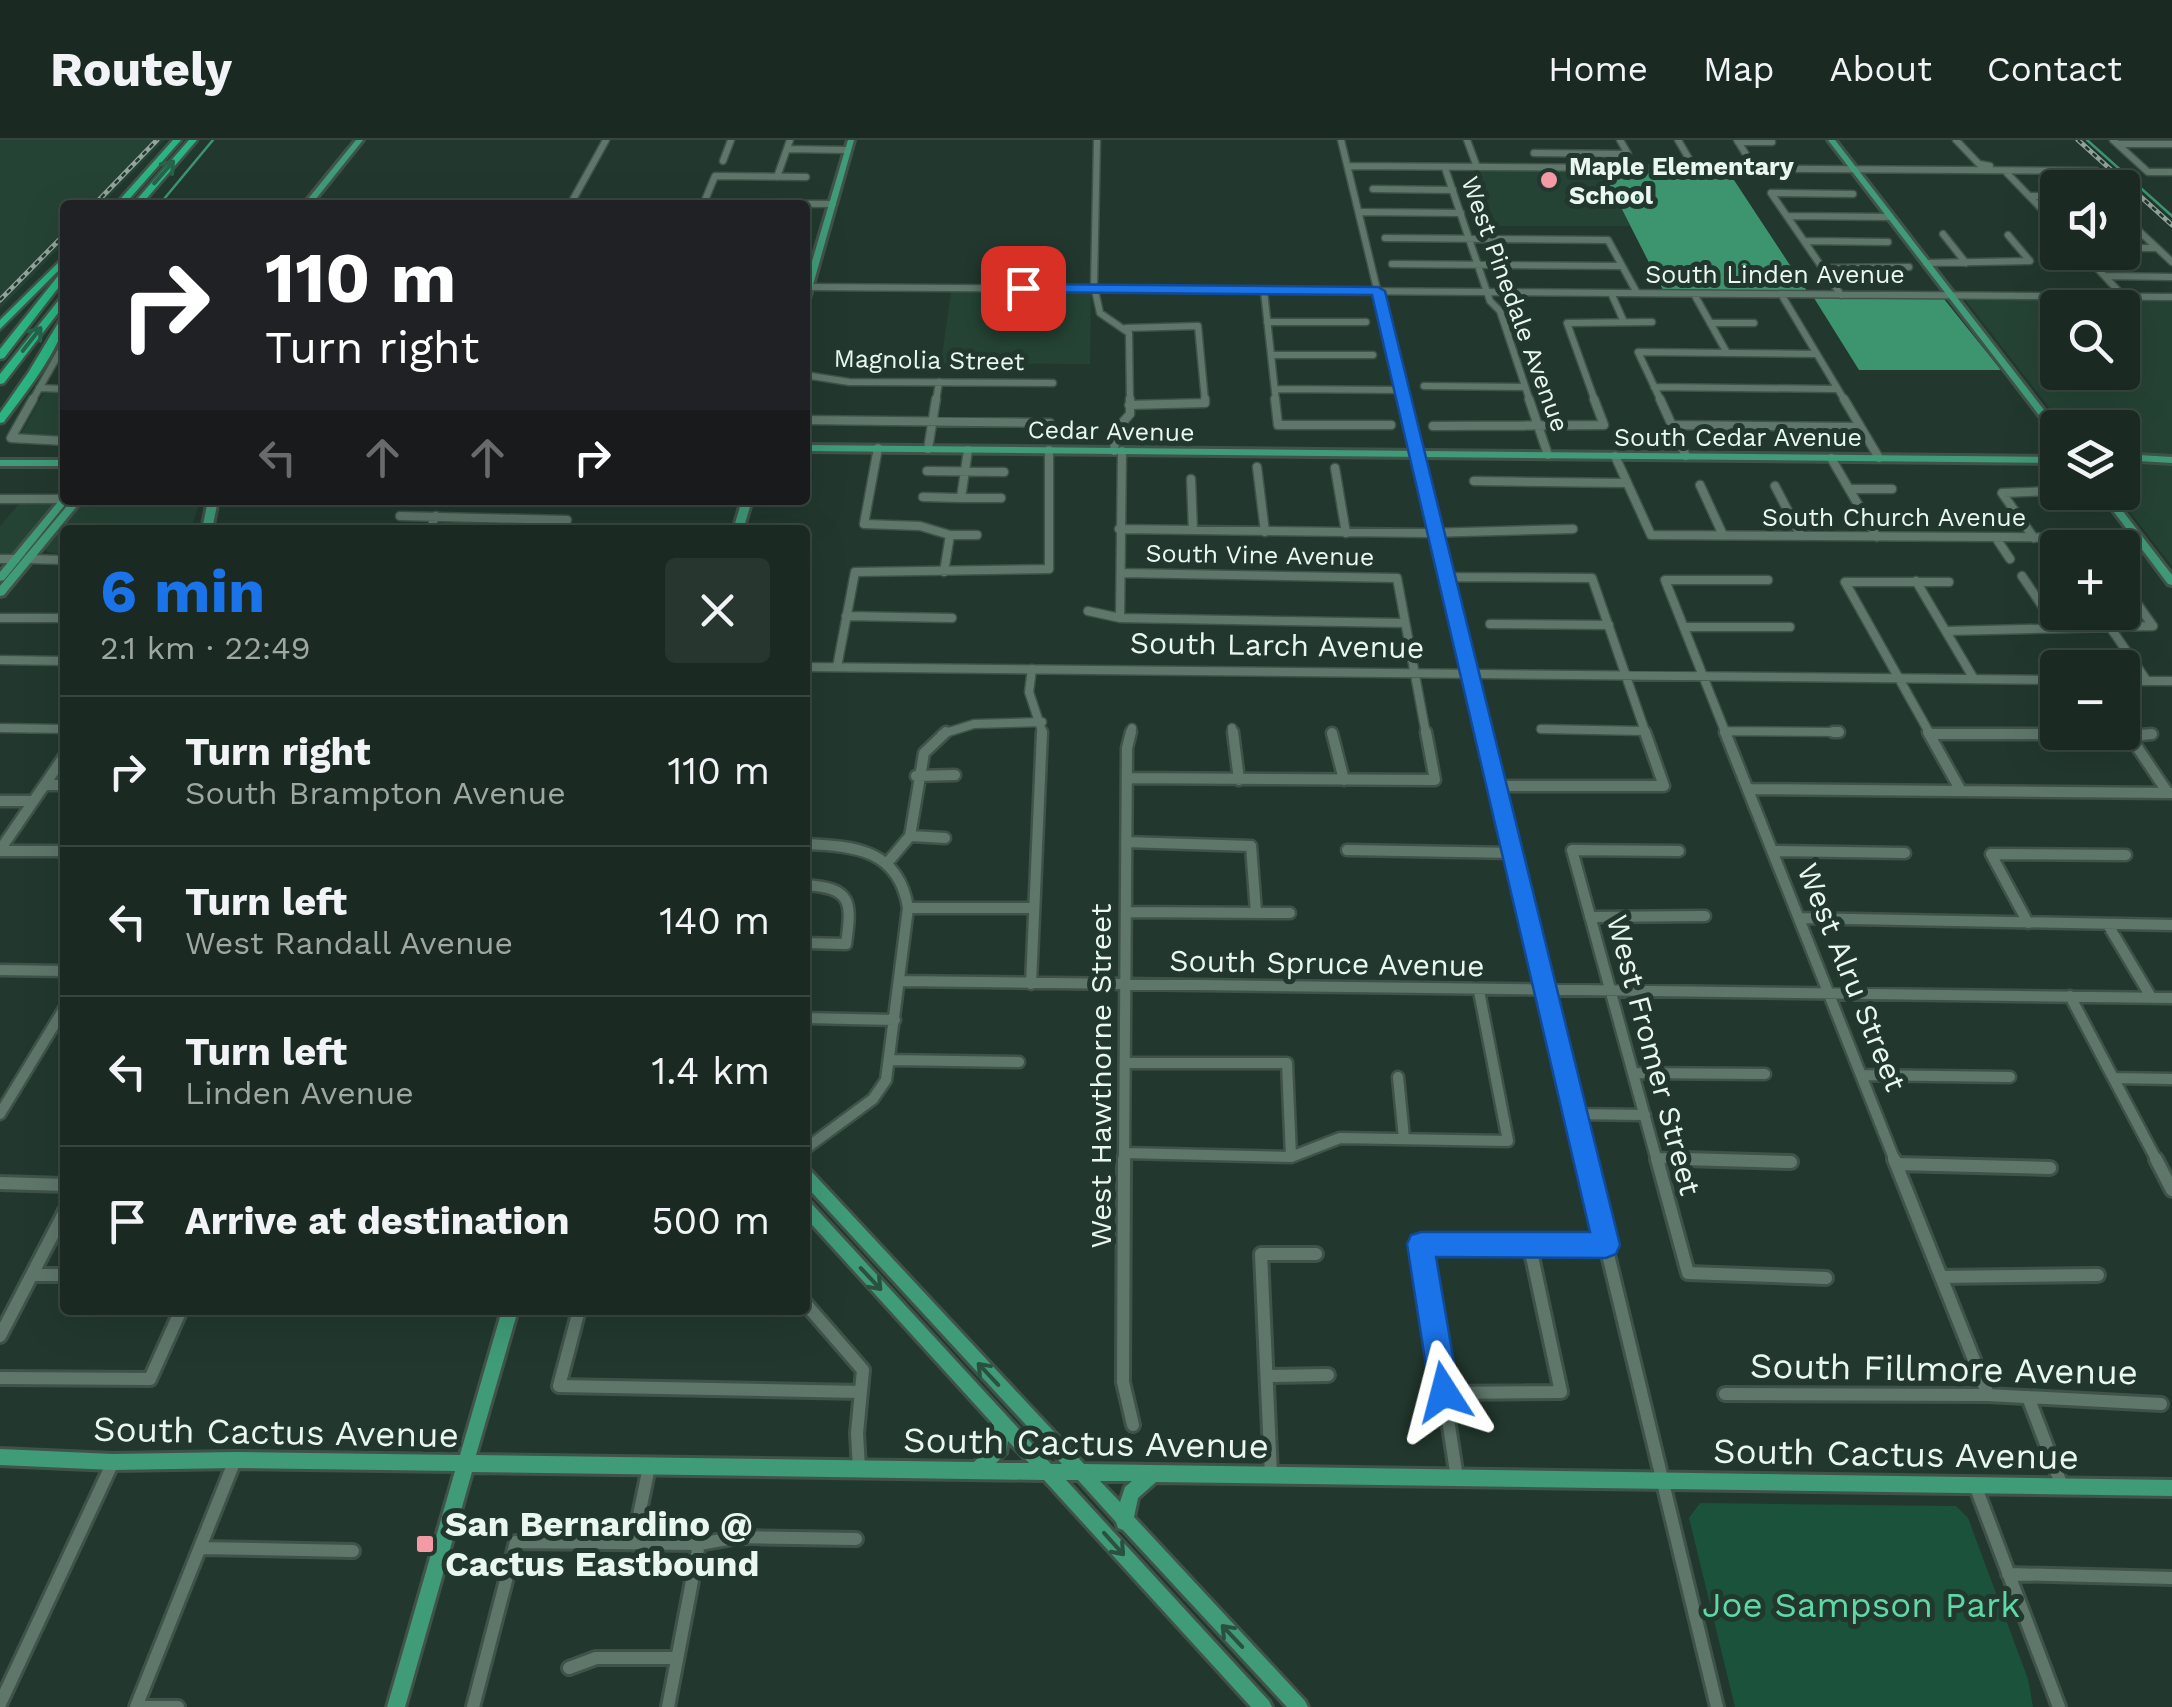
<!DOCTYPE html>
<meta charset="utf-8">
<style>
:root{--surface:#1a2a22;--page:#27362f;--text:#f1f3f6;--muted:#9fa7a5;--line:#384640;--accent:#1a73e8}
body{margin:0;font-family:"Work Sans",sans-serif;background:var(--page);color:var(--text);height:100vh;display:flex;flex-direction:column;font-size:38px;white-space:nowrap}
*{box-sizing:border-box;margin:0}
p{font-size:32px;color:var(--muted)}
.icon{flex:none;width:55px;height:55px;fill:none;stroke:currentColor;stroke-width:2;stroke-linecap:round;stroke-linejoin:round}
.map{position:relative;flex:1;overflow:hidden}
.sheet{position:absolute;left:60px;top:385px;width:750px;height:790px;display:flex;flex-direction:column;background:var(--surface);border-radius:10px;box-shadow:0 10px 40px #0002,0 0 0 2px var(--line)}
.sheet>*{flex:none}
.hud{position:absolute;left:60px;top:60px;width:750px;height:305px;border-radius:10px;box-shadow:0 10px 40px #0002,0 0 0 2px var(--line);background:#202124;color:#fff;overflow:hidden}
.fabs{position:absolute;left:2040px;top:30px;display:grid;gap:20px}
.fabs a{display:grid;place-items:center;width:100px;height:100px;border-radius:10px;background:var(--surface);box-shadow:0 10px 40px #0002,0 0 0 2px var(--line);font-size:50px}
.pin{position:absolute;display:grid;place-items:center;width:85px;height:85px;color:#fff;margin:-42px;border-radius:20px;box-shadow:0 5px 15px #0006}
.me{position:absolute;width:110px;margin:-55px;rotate:351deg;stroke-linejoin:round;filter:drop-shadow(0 0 8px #0008)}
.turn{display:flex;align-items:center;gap:35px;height:210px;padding:0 40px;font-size:45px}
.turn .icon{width:130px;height:130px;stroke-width:2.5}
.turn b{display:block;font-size:70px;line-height:85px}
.lanes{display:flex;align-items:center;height:95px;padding:0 40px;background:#0003;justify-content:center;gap:50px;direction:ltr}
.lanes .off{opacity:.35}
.round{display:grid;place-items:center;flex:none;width:105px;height:105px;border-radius:10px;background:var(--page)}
.summary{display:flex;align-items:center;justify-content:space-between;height:170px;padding:0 40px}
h1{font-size:60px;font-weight:700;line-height:75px;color:var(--accent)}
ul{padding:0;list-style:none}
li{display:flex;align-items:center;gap:30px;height:150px;padding:0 40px;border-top:2px solid var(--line)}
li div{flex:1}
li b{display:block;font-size:38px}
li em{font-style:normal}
header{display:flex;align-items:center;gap:60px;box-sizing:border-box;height:140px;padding:0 50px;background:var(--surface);border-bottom:2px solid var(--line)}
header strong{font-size:48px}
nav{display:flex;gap:55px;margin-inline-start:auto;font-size:35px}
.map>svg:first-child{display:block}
</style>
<header>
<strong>Routely</strong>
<nav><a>Home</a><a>Map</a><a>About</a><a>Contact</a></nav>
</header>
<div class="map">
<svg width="2172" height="1567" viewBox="0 0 2172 1567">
<rect width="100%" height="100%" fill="#22382e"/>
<!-- built -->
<path fill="#254335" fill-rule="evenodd" d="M0,0h164l-63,65h-36v37l-65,67z
M1475,30h127l28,56h-134z
M951,152l140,1 -1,71 -149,-1z
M1964,158l208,3v265l-57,-73 7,-1v-64l-58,-1zM2058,168h64v64h-64z
M49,252h16v45l-45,-1 23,-42z
M85,360h115l-9,30h-126v24l-18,-2 -2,-3z
M20,363l32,1 -39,49 -13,2v-29z"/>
<!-- green -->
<path fill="#1a523b" d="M1700,1363l256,3 12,12 60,161 5,28h-298l-46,-189z"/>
<!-- water -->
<path fill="#3d9570" d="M1602,30l126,1 79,120 -144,-1z
M1814,158l130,1 57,71h-142z"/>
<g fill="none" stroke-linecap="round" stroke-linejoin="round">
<!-- stream -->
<path stroke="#3d9570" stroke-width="2.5" d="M2087,0l85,76
M159,65l54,-65"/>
<defs>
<path id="minor-far3" d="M1097,0l-3,146 6,27 29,20 1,68
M1341,0l63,261
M1467,0l10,27
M1678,0l17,29
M1737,0l18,29
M1956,0l23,24 11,2
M2113,0l35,32h24
M1738,2h34
M2118,4h54
M787,9l61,1
M1534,13l94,1 -8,-14
M723,21l8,-21
M1348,26l748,5
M1445,28l45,133 10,10 30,90
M2005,31l53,55
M2078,31l16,17
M777,37l13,-37
M1373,49l80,1
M1771,53l70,102
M1771,53l82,1
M2029,56h29
M704,63l129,1
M570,65l36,-65
M703,65l12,-29 91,1
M1361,72l100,1
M2122,75l50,47
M1788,76l102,1
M1943,94l23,29
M1385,98l223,2 29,53
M1805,101l83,1
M2122,108h35
M2082,112l42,45
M1926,123l104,-2 -22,-26
M1392,124l227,2
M1822,128l87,-1
M2105,136l67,1
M805,147l1367,10
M1264,151l12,110
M1611,153l13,29
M1694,154l33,59
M1781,154l64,107
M1267,182h99
M1710,183h44
M1126,188l72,-2 7,75
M1271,215h102
M805,235l44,7 204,1
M1424,246l101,1
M1654,247l181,2
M39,248l26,1
M1275,249l127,1
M32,261l33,-58
M936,261l3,-19
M1595,261l-28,-78 85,-1
M1661,261l-23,-49 178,2"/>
<path id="minor-far2" d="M33,259l-22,39 54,3
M1275,259l3,26h113
M1403,259l81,335
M1529,259l19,56
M1660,259l26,57
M1844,259l35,59
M1129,265l76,-2v-4
M805,280l245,3
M1672,285l188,2
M1433,286l171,-1 -10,-26
M878,308l-14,76 56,2 30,9h27
M928,309l8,-50
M968,310l-7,48h40
M1114,311l2,-21 14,-16v-15
M1615,316l36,79 487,3
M1831,318l46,79
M1257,327l8,65
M1335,328l11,65
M927,331l77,1
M1191,339l2,51
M1474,341l152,2
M1700,345l23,50
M1775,346l26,50
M1849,349h43
M923,357l38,1
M0,359h65
M400,376l167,4
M1119,389l308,4 146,-4
M429,390l7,-14
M1996,398l14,21
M2034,398l-32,-45 49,-2
M0,419h16
M28,419l37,1
M944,432l6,-37
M1122,433l275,5 29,156
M2022,436l35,52
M1448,437l144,1 54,156
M1916,441l58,98
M2122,442l31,44
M1088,471l32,7 284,5
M846,476l106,2
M0,478h65
M1120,478l2,-167
M1490,484l119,1
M1684,487h106
M2110,487l37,54
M1946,491l207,-5
M0,520l65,1
M805,527l1253,13
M837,527l18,-95 194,-3v-119
M1032,529l-3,23 14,42
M2122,541h50
M2122,585l6,9
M0,588l65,1
M1232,588l1,6
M1541,589l104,2
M1725,591l114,1
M942,594l32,-10 68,-2
M1130,594l2,-6
M1726,594l-61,-154h103
M1930,594l-85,-152h104
M1930,594h113
M2147,594h5"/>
<path id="minor-far1" d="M1233,592l6,48
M1483,592l103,429
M1725,592l170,429
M1833,592h6
M1928,592l33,59
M2127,592l41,61
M1332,593l12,47
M1930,594h113
M2130,596l22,-2
M916,636l39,-1
M1127,638l308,2 -9,-48
M45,645h20
M1499,646h165l-19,-54
M1748,649l424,4
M0,661h33
M911,696l34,2
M1126,702l125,4 5,66
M805,704c51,2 94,6 103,64l-22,172 -13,19 -68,50
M0,710l65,-95
M1347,710l168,3
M0,711h65
M1772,711l133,2
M888,722l22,-26 14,-83 22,-21
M805,745c47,3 47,16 41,59l-41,-1
M908,768h126
M1127,772l163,1
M1590,777l115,-1
M1799,778l373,7
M2028,783l-37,-69 135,1
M2108,785l43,72
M0,830l65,1
M901,841l1271,17
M1031,844l11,-252
M2070,856l87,165
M805,878l90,2
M891,920l128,2
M1126,923h161l4,94
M1633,933l132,1
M1861,935l149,2
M1398,937l6,61
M2114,938l58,1
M0,974l65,-107
M1574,974l71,1
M1125,1013l166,4 49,-19 168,3 -29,-150
M1656,1018l112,3
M1124,1021l3,-413 4,-16
M1657,1021l-85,-311 107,1"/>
<path id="minor" d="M1124,1019l-1,223 10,43
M1585,1019l132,548
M1657,1019l31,114 138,5
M1684,1019l107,3
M1894,1019l94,236
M2156,1019l16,31
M1897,1024l153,4
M0,1043l65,2
M32,1135h33
M1941,1137l157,-2
M805,1163l58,67 -6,63 2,36
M579,1170l-20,76 302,6
M0,1196l65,-125
M1268,1236l60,-1
M0,1238l150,1 31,-69
M1444,1253l117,-1 -31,-145
M1725,1254l263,1 173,9
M2028,1257l34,89
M1271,1335l-10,-221h55
M1457,1338l-36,-234 185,1
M1975,1345l84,222
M633,1404l16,-77
M201,1408l152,3
M2008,1434l164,4
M569,1528l27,-10h81
M0,1564l113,-242
M136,1567l99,-247
M137,1567h41
M473,1567l43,-165 183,2 40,-7 117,2
M668,1567l31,-163"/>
<path id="major" d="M356,0h7l-52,65h-8z
M848,0h6l-45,159 -4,2v-16z
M1828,0h7l223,288v9l-3,-1z
M805,305l1253,12v6l-1253,-12z
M2122,314l50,3v6l-50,-3z
M0,320h65v6h-65z
M2099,352h9l64,83v10l-4,-1z
M65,356v4l3,1 -64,79 -4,1v-9l62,-75z
M72,360h10l-78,95 -4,1v-10z
M208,360h10l-6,30h-10z
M742,360h10l-9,30h-10z
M805,1029l5,1 274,294 1088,16v16l-1016,-14 -18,16 -4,19 171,184 3,6h-21l-164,-177 -5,-2 -2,-6 -38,-42h-12l203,221 3,6h-21l-207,-227 -572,-8 -67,235h-18l68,-236 -220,-3 -122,2 -113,-5v-16l113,5 122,-2 225,3 42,-145h16l-42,145 498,7 18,-18v-21l-187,-206v-17l5,2 241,262h11l-257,-279zM1008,1301l21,22h-33l10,-10zM1100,1341h32l-7,6 -5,15z"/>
<path id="highway" d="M173,0h8l-57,65h-9z
M189,0h8l-56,65h-9z
M65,116v8l-65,65v-9z
M65,130v9l-61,79 -4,1v-10l62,-78z
M65,155v9l-61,79 -4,1v-10l62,-78z
M65,177c0,27 -44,82 -61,105l-4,1v-10l28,-40 32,-53z"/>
</defs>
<!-- minor-far3 casing -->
<use href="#minor-far3" stroke="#40534a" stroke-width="9"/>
<!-- minor-far2 casing -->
<use href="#minor-far2" stroke="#40534a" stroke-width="11"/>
<!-- minor-far1 casing -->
<use href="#minor-far1" stroke="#40534a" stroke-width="15"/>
<!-- minor casing -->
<use href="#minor" stroke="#40534a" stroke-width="18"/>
<!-- major casing -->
<use href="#major" stroke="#40534a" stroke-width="6"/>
<!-- highway casing -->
<use href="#highway" stroke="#40534a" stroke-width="5"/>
<!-- minor-far3 -->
<use href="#minor-far3" stroke="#5f776b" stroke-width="6"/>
<!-- minor-far2 -->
<use href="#minor-far2" stroke="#5f776b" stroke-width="8"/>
<!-- minor-far1 -->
<use href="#minor-far1" stroke="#5f776b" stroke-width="10"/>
<!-- minor -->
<use href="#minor" stroke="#5f776b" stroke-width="12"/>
<!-- major -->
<use href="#major" fill="#409b78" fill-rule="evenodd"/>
<!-- highway -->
<use href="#highway" fill="#2bb381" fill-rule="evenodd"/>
<defs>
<path id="rail" d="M2078,0l94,85
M94,65l63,-65
M0,160l65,-66"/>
</defs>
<!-- rail casing -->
<use href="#rail" stroke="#93a49c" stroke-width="5"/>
<!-- rail -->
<use href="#rail" stroke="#22382e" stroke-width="2.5" stroke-dasharray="5" stroke-linecap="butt"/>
</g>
<!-- one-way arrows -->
<defs><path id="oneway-shaft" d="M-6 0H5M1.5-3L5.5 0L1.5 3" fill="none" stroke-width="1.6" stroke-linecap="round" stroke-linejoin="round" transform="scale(2.5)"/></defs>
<g stroke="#25634b">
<use href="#oneway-shaft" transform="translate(164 32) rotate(-49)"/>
<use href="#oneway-shaft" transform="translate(32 199) rotate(-52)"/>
</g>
<g stroke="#2a5140">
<use href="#oneway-shaft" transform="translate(871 1139) rotate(47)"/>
<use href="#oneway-shaft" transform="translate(988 1234) rotate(-133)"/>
<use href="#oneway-shaft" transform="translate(1114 1404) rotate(48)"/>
<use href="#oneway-shaft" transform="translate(1232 1496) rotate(-133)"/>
</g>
<!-- route -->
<path fill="#1a73e8" stroke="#114b97" stroke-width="2.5" d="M1023,144l355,3 7,4 235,954 -4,9 -10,4 -170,-1 23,135 -4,11 -11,4 -10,-4 -4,-11 -23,-148 4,-9 10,-3h169l-218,-937 -354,-3 -2,-4z"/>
<!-- markers -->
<g fill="#f49aa4" stroke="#22382e" stroke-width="4">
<circle cx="1549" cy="40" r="10"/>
<rect x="415" y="1394" width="20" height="20" rx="5"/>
</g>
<g text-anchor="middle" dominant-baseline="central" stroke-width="10" stroke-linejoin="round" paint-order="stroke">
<!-- far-poi labels -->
<g font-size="25" font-weight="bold" fill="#eaf7f0" stroke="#22382e" text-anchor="start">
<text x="1569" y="26">Maple Elementary<tspan x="1569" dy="29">School</tspan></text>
</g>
<!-- far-street labels -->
<g font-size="25" fill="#eaf7f0" stroke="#22382e">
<text x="1775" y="134">South Linden Avenue</text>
<text transform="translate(1515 164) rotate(70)">West Pinedale Avenue</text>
<text transform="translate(929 220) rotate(1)">Magnolia Street</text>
<text transform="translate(1111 291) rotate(1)">Cedar Avenue</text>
<text x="1738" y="297">South Cedar Avenue</text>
<text x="1894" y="377">South Church Avenue</text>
<text transform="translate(1260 415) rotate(1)">South Vine Avenue</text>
</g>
<!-- street labels -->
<g font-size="30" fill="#eaf7f0" stroke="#22382e">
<text transform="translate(1277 505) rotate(1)">South Larch Avenue</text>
<text transform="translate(1327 823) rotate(1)">South Spruce Avenue</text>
<text transform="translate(1852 837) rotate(68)">West Alru Street</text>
<text transform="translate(1654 915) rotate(75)">West Fromer Street</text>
<text transform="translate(1100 936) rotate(-90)">West Hawthorne Street</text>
</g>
<!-- near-street labels -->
<g font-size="35" fill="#eaf7f0" stroke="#22382e">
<text transform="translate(1944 1229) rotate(1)">South Fillmore Avenue</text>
<text transform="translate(276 1292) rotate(1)">South Cactus Avenue</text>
<text transform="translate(1086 1303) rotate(1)">South Cactus Avenue</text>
<text transform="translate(1896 1314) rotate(1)">South Cactus Avenue</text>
</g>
<!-- near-poi labels -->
<g font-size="35" font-weight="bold" fill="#eaf7f0" stroke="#22382e" text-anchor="start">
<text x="445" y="1384">San Bernardino @<tspan x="445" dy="40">Cactus Eastbound</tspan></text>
</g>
<!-- near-park labels -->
<g font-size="35" fill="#5fd8a5" stroke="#22382e">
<text x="1861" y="1465">Joe Sampson Park</text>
</g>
</g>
</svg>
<div class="fabs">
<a><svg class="icon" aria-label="sound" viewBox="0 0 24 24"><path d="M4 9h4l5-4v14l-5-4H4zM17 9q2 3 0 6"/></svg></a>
<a><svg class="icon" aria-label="search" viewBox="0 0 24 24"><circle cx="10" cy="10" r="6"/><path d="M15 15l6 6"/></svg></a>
<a><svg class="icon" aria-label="layers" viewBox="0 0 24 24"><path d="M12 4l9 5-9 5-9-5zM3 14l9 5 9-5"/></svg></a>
<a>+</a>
<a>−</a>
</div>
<div class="pin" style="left:1023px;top:148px;background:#d93025"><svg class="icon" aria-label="arrive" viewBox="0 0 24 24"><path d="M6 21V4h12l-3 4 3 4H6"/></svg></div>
<svg class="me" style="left:1444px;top:1252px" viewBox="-20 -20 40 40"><path d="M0-17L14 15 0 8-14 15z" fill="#1a73e8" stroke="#fff" stroke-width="4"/></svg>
<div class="hud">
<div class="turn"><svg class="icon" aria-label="right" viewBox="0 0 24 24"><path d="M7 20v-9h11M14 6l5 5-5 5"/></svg><div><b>110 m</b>Turn right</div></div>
<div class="lanes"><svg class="icon off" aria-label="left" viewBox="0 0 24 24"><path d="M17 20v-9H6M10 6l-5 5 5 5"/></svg><svg class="icon off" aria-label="ahead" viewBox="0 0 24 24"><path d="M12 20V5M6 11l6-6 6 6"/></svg><svg class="icon off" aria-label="ahead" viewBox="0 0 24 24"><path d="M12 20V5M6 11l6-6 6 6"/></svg><svg class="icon" aria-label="right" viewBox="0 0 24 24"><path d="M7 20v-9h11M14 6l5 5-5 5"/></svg></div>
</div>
<section class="sheet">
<div class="summary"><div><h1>6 min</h1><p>2.1 km · 22:49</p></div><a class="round"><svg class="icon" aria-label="close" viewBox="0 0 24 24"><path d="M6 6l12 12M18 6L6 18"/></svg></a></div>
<ul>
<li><svg class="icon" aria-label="right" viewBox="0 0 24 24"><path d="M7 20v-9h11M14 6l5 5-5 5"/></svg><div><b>Turn right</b><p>South Brampton Avenue</p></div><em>110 m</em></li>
<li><svg class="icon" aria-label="left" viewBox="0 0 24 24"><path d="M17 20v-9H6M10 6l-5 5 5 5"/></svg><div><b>Turn left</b><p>West Randall Avenue</p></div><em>140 m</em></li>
<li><svg class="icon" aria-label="left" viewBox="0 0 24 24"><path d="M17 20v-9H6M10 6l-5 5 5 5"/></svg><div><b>Turn left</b><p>Linden Avenue</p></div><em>1.4 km</em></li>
<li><svg class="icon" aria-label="arrive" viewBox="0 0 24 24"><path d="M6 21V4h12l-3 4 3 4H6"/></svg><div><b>Arrive at destination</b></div><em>500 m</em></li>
</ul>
</section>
</div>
